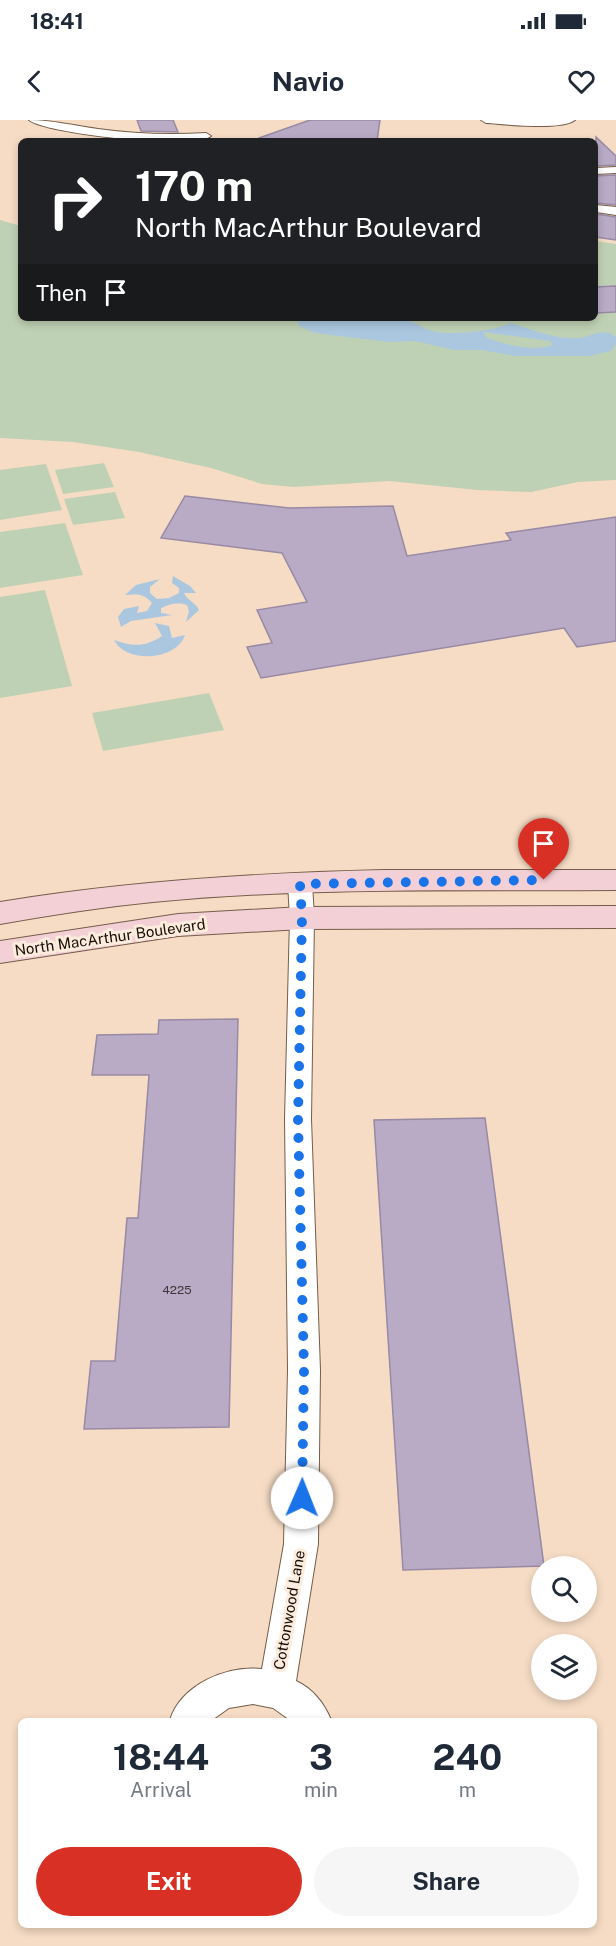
<!DOCTYPE html>
<style>
:root{--surface:#fff;--page:#f6f6f7;--text:#1f2937;--muted:#747a83;--accent:#d93025}
body{margin:0;font-family:"Public Sans",sans-serif;background:var(--page);color:var(--text);height:100vh;display:flex;flex-direction:column;font-size:22px;white-space:nowrap}
*{box-sizing:border-box;margin:0}
p{font-size:20px;color:var(--muted)}
.icon{flex:none;width:33px;height:33px;fill:none;stroke:currentColor;stroke-width:2;stroke-linecap:round;stroke-linejoin:round}
.map{position:relative;flex:1;overflow:hidden}
.sheet{position:absolute;left:18px;top:1598px;width:579px;height:210px;display:flex;flex-direction:column;background:var(--surface);border-radius:9px;box-shadow:0 3px 9px #0003}
.sheet>*{flex:none}
.banner{position:absolute;left:18px;top:18px;width:580px;height:183px;border-radius:9px;box-shadow:0 3px 9px #0003;background:#202124;color:#fff;overflow:hidden}
.buttons{position:absolute;left:531px;top:1436px;display:grid;gap:12px}
.buttons a{display:grid;place-items:center;width:66px;height:66px;border-radius:50%;background:var(--surface);box-shadow:0 3px 9px #0003;font-size:30px}
.pin{position:absolute;display:grid;place-items:center;width:51px;height:51px;color:#fff;margin:-62px -26px;border-radius:50% 50% 50% 0;rotate:-45deg;box-shadow:0 0 6px #0007}
.pin .icon{rotate:45deg}
.me{position:absolute;width:66px;margin:-33px;rotate:1deg;stroke-linejoin:round;filter:drop-shadow(0 0 4px #0008)}
.turn{display:flex;align-items:center;gap:21px;height:126px;padding:0 18px;font-size:27px}
.turn .icon{width:78px;height:78px;stroke-width:2.5}
.turn b{display:block;font-size:42px;line-height:51px}
.then{display:flex;align-items:center;height:57px;padding:0 18px;background:#0003;gap:12px;font-size:22px}
.eta{display:flex;justify-content:space-evenly;align-items:center;height:102px;text-align:center}
.eta b{font-size:36px;font-weight:700;line-height:42px}
.primary-button{display:flex;gap:12px;margin-top:auto;padding:12px 18px}
.primary-button a{flex:1;height:69px;border-radius:36px;background:var(--accent);color:#fff;font-size:24px;font-weight:700;line-height:69px;text-align:center}
.primary-button a+a{background:var(--page);color:var(--text)}
.status{display:flex;justify-content:space-between;align-items:center;height:42px;padding:0 30px;background:var(--surface);direction:ltr}
.status svg{height:16px;fill:currentColor}
header{display:flex;justify-content:space-between;align-items:center;height:78px;padding:0 18px;background:var(--surface);font-size:27px;font-weight:700}
.map>svg:first-child{display:block}
</style>
<div class="status"><b>18:41</b><svg viewBox="0 0 49 12"><path d="M0 12V9h3v3zM5 12V6h3v6zM10 12V3h3v9zM15 12V0h3v12zM26 1h20v11H26zM47 4h2v5h-2z"/></svg></div>
<header><svg class="icon" aria-label="back" viewBox="0 0 24 24"><path d="M15 5l-7 7 7 7"/></svg>Navio<svg class="icon" aria-label="heart" viewBox="0 0 24 24"><path d="M12 20l-8-8c-3-5 5-10 8-4 3-6 11-1 8 4z"/></svg></header>
<div class="map">
<svg width="616" height="1826" viewBox="0 0 616 1826">
<rect width="100%" height="100%" fill="#f6dcc5"/>
<!-- green -->
<path fill="#bfd1b4" d="M0,100l21,6v92h575v-77l20,3v236l-38,2 -47,10 -54,-2 -88,-9 -96,6 -31,-3 -51,-16 -72,-16 -66,-10 -73,-4z
M104,343l10,24 -51,7 -8,-24z
M46,344l16,46 -62,10v-50z
M115,372l10,26 -52,7 -9,-26z
M65,403l18,52 -83,13v-56z
M45,470l27,96 -72,12v-101z
M209,573l15,37 -121,21 -11,-38z"/>
<!-- water -->
<path fill="#abc7df" fill-rule="evenodd" d="M402,198c11,3 20,10 30,13 16,5 64,0 79,-8 22,7 45,17 69,15 13,-2 24,-11 36,-1v7l-5,7 -22,5h-73l-35,-6h-27l-39,-9 -26,1 -74,-9 -16,-7 -2,-7zM483,212l67,9 3,4c-22,7 -45,0 -66,-7z
M173,456l17,10 6,7h-12c4,8 11,9 15,17l-13,12 3,-11 -2,-6c-10,-3 -17,-1 -26,3v5l11,2 -41,6 -10,6 -3,-10 6,-8 15,-3 -2,7 10,-2 5,-8c-8,-10 -15,-9 -27,-8l11,-10 24,-6 -10,8v6l7,6 12,-1 10,-5v-5l-7,-5z
M155,503l14,3 3,12 13,-3c-9,26 -59,29 -71,5 19,7 31,7 48,-4z"/>
<!-- building -->
<path fill="#b9aac6" stroke="#9889a4" stroke-width="1.5" d="M137,0h36l5,12 -37,-1z
M310,0h70l-3,21h-117l-1,-3z
M596,17l20,19v9l-20,1z
M616,55v30l-20,-2v-27z
M596,94l20,3v23l-20,-3z
M616,166v26l-20,1v-26z
M185,376l104,12 104,-2 14,50 104,-16 -5,-7 110,-16v124l-39,6 -13,-19 -303,50 -14,-31 25,-4 -15,-33 50,-8 -25,-49 -121,-15z
M238,899l-9,408 -145,2 7,-68h24l12,-143h11l11,-143h-57l5,-40 61,-1 1,-14z
M485,998l59,448 -141,4 -29,-450z"/>
<g fill="none" stroke-linecap="round" stroke-linejoin="round">
<defs>
<path id="minor" d="M29,0c23,0 46,6 69,9 36,5 72,6 108,4l5,3c-16,14 -165,-2 -182,-16z
M481,0h94c-14,11 -70,4 -89,3z
M616,47v6l-20,1v-6z
M596,85l20,2v8l-20,-3z
M300,755l8,2 4,6 2,35 -3,201 9,251 -2,174 -22,137c17,8 28,22 35,39h-41l-17,-12 -20,-4 -24,4 -17,12h-42c11,-35 56,-55 92,-51l22,-125 4,-174 -3,-251 5,-201 -2,-35 4,-6z"/>
<path id="secondary" d="M384,750h232v20c-154,1 -309,-3 -463,12 -51,5 -102,13 -153,22v-22c128,-21 255,-29 384,-32z
M616,786v22l-314,1 -124,7 -178,27v-22l178,-27 124,-7z"/>
</defs>
<!-- minor casing -->
<use href="#minor" stroke="#745d49" stroke-width="2"/>
<!-- secondary casing -->
<use href="#secondary" stroke="#745d49" stroke-width="2"/>
<!-- minor -->
<use href="#minor" fill="#fff" fill-rule="evenodd"/>
<!-- secondary -->
<use href="#secondary" fill="#f3cfd6" fill-rule="evenodd"/>
</g>
<g fill="none" stroke-linecap="round" stroke-linejoin="round">
<!-- route -->
<path stroke="#1a73e8" stroke-width="10" stroke-dasharray="0 18" d="M302,1378l2,-128 -6,-251 4,-201 -2,-34 244,-4"/>
</g>
<g text-anchor="middle" dominant-baseline="central" stroke-width="6" stroke-linejoin="round" paint-order="stroke">
<!-- number labels -->
<g font-size="12" fill="#403638">
<text x="177" y="1170">4225</text>
</g>
<!-- street labels -->
<g font-size="15" fill="#180f08" stroke="#fcecde">
<text transform="translate(110 817) rotate(-8)">North MacArthur Boulevard</text>
<text transform="translate(289 1490) rotate(-80)">Cottonwood Lane</text>
</g>
</g>
</svg>
<div class="buttons">
<a><svg class="icon" aria-label="search" viewBox="0 0 24 24"><circle cx="10" cy="10" r="6"/><path d="M15 15l6 6"/></svg></a>
<a><svg class="icon" aria-label="layers" viewBox="0 0 24 24"><path d="M12 4l9 5-9 5-9-5zM3 14l9 5 9-5"/></svg></a>
</div>
<div class="pin" style="left:544px;top:760px;background:#d93025"><svg class="icon" aria-label="arrive" viewBox="0 0 24 24"><path d="M6 21V4h12l-3 4 3 4H6"/></svg></div>
<svg class="me" style="left:302px;top:1378px" viewBox="-20 -20 40 40"><circle r="19" fill="#fff"/><path d="M0-13L10 11 0 6-10 11z" fill="#1a73e8"/></svg>
<div class="banner">
<div class="turn"><svg class="icon" aria-label="right" viewBox="0 0 24 24"><path d="M7 20v-9h11M14 6l5 5-5 5"/></svg><div><b>170 m</b>North MacArthur Boulevard</div></div>
<div class="then">Then<svg class="icon" aria-label="arrive" viewBox="0 0 24 24"><path d="M6 21V4h12l-3 4 3 4H6"/></svg></div>
</div>
<section class="sheet">
<div class="eta">
<div><b>18:44</b><p>Arrival</p></div>
<div><b>3</b><p>min</p></div>
<div><b>240</b><p>m</p></div>
</div>
<div class="primary-button"><a>Exit</a><a>Share</a></div>
</section>
</div>
